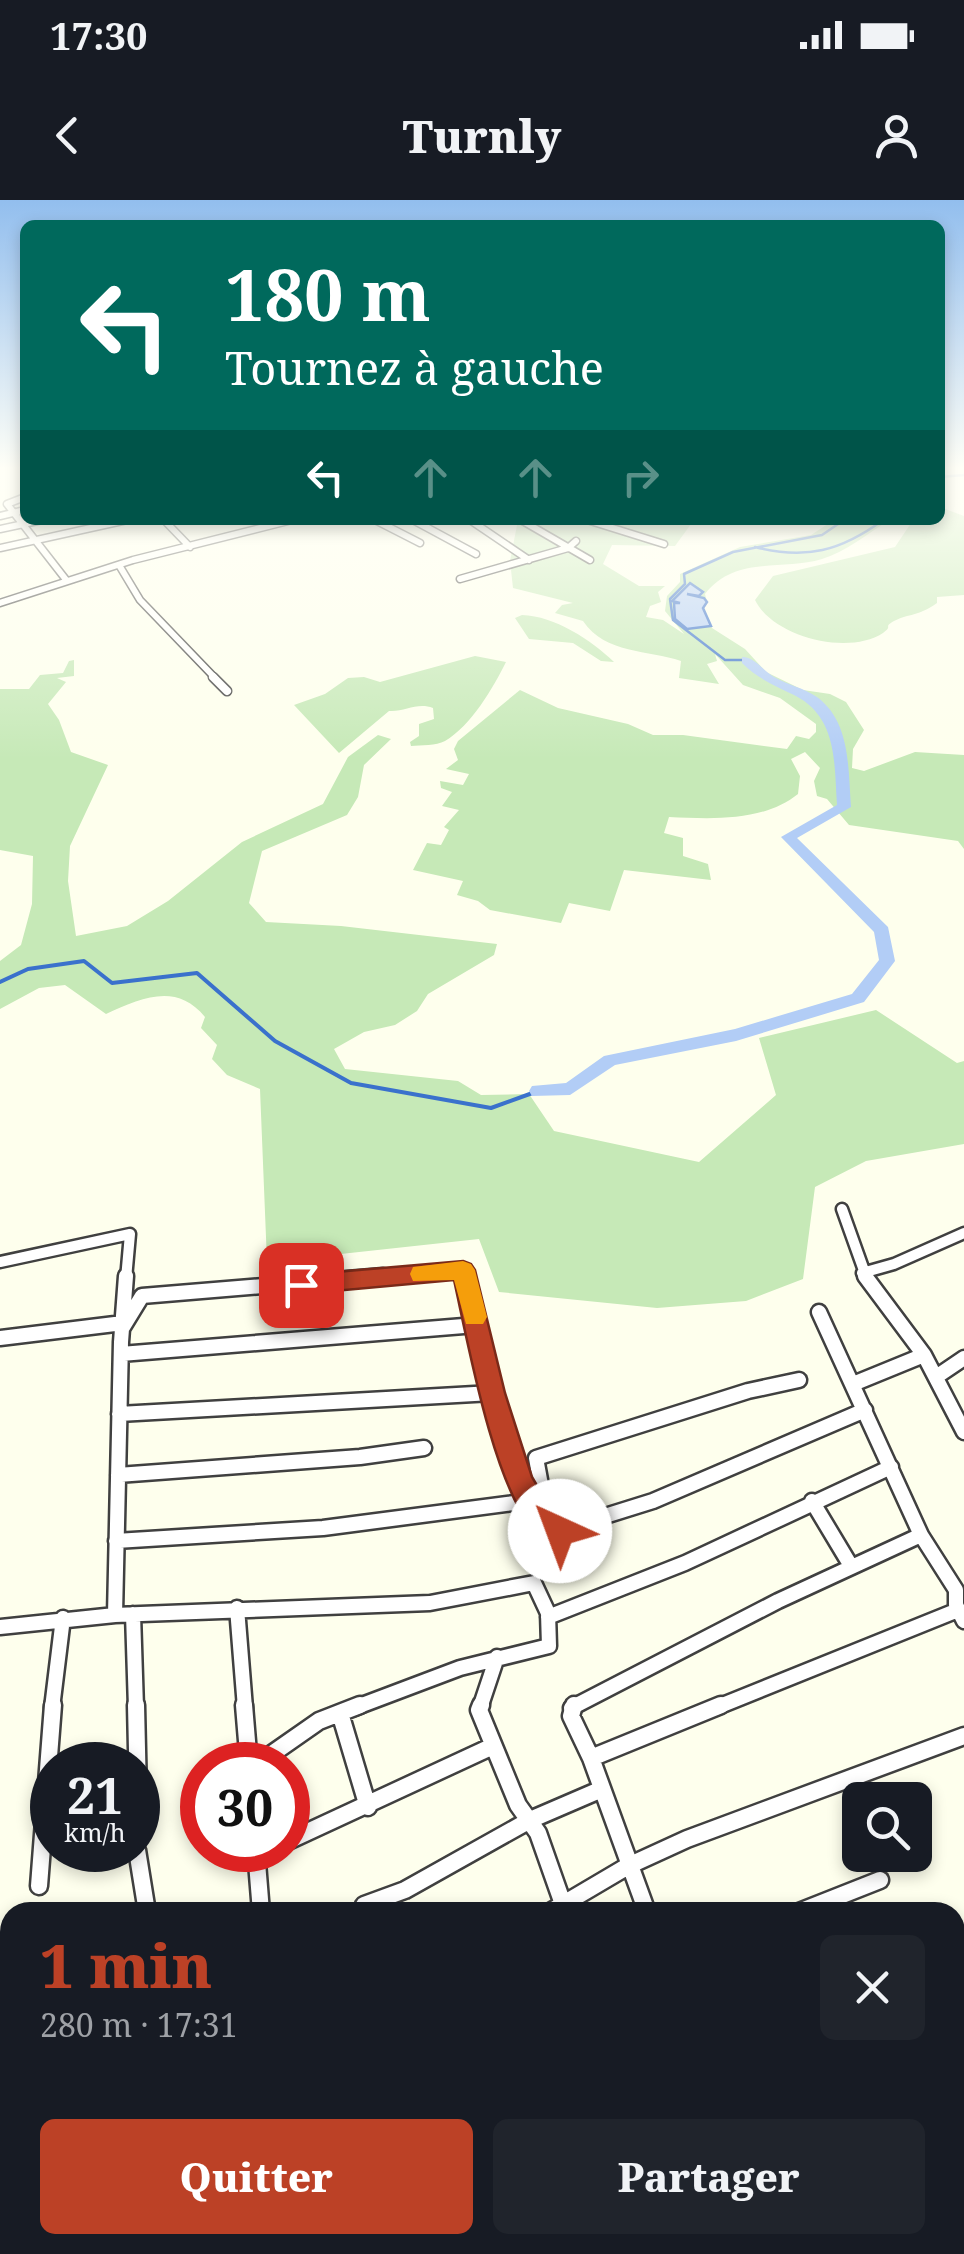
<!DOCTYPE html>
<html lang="fr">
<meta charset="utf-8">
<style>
:root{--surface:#171b24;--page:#20242c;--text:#f1f3f6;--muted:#9ea1a6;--accent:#bc4126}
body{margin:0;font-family:"Noto Serif",serif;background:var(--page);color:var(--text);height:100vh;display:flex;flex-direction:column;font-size:38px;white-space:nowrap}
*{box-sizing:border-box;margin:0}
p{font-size:32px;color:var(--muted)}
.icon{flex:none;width:55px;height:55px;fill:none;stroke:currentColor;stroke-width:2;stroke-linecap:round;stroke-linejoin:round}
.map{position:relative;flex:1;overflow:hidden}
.details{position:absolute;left:0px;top:1702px;width:965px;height:352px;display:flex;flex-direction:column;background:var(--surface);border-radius:30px 30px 0 0;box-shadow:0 5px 15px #0003}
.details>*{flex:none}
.banner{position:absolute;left:20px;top:20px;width:925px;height:305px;border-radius:15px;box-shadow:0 5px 15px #0003;background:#00695c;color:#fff;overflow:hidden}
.tools{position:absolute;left:842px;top:1582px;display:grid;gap:20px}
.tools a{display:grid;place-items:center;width:90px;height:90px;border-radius:15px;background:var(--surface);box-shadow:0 5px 15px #0003;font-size:50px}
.speed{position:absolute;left:30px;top:1542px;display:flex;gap:20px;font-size:50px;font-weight:700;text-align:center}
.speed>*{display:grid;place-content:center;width:130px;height:130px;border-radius:50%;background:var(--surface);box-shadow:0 5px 15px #0003;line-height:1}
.speed small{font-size:25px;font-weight:400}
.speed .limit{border:15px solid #d22;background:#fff;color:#111}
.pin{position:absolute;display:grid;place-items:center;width:85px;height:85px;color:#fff;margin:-42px;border-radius:20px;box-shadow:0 5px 15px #0006}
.me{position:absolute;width:110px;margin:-55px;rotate:317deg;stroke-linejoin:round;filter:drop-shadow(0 0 8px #0008)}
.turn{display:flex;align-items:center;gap:35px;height:210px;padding:0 40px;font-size:45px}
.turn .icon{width:130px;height:130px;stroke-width:2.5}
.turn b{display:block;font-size:70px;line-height:85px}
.lanes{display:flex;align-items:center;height:95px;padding:0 40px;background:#0003;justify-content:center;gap:50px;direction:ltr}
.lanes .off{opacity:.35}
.round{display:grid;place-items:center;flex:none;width:105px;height:105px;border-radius:15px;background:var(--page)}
.headline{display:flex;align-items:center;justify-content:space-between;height:170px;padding:0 40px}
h1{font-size:60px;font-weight:800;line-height:75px;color:var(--accent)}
.button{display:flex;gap:20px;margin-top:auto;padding:20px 40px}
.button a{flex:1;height:115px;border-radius:15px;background:var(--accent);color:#fff;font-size:40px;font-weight:800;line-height:115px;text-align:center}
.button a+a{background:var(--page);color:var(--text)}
.status{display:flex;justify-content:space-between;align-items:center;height:70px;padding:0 50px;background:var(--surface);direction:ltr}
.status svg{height:28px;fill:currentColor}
header{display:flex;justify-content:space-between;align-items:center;height:130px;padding:0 40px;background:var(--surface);font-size:45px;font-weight:800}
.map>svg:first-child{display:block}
</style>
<div class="status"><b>17:30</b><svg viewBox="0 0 49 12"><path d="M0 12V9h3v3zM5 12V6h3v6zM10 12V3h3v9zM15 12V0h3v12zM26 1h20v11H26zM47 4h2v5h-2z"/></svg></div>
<header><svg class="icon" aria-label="back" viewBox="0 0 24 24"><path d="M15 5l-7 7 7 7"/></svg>Turnly<svg class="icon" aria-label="person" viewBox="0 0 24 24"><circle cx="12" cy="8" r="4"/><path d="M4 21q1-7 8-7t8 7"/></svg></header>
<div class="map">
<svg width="964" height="2054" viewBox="0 0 964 2054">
<rect width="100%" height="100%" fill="#feffed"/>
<!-- green -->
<path fill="#c6e9b7" d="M940,307l24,9v79l-27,2v6c-20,14 -27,10 -43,18 -12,7 0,4 -11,12 -35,23 -110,4 -128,-33l18,-24 122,-29 18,-27h27z
M518,320h176l-19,26 -63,-1 -9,19 36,22h26l-7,6 3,10 -11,4 -4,11 17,3 21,14 -19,-23 2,-15 13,-14v-8l60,-27 71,-12 23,-15h56c-22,13 -44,32 -68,39 -40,12 -87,-4 -117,35l2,8 -4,6 9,20 33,21 21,23 37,18 27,4 16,8 18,28 -11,19 -1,19 12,3 51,-19 49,3v94l-6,-8 -109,-16 -22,-26 -10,-3 -3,-15 6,-13 -15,-16 -14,7 9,17 -2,18c-35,28 -86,25 -129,23l-5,16 19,5v18l25,8 3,16 -87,-10 -14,41 -41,-8 -8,20 -71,-13 -12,-9 -21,-6 6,-14 -50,-11 14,-27 14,2 8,-15 -5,-3 15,-17 -17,-4 10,-14 -11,-4 -1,-7 23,4 6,-11 -23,-5 12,-9 -4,-11 4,-8 62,-51 38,18 70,16 25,11h30l104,14 9,-13 13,3 7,-7v-8l-36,-26 -37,-13 -28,-31 2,7 -10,3 12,20 -40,-6 2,-17c-32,-11 -76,-7 -98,-40l-28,-8 7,-8 11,-2 -60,-15 -3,-27z
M522,415c33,1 69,25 92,47l-13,-1 -28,-18 -44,-4 -14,-21z
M475,456l31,6c-13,26 -35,64 -61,79 -9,5 -24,4 -34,5l-1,-4 9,-6v-12l15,-5 -1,-11c-16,-6 -28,4 -44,3l-50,42 -45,-48 31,-11 23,-16 16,-1 16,5z
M74,460v16l-17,2 9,4 -18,22 11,16 12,32 37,13 -38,81 -2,35 8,55 51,-10 41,-25 74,-59 81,-38 25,-47 30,-22 13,4 -27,26 -6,32 -11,18 -85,36 -13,52 17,19 75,4 156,18 -3,11 -66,39 -11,17 -22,14 -31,7 -30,17 11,20 113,12 23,14 48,-1 25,37 145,31 77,-67 -17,-57 117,-28 81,53 7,-2v83l-98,17 -51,26 -12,92 -57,22 -89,7 -158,-16 -20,-53 -212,23 -7,-173 -33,-14 -15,-16 5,-14 -16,-17 4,-11c-29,-35 -63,-19 -99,-3l-41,-29 -26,3 -39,21v-48l21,-16 11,-41 1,-48 -33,-6v-161h29l11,-14 23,-2 6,-12z"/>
<!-- water -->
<path fill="#b2cdf6" stroke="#3a71cc" stroke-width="2.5" d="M690,383l13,9 -4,4 -12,-2 17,4 3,4 -4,6 8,18 -24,3 -12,-10 -1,-16h6l-8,-2z"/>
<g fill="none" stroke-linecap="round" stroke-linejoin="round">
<!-- stream-far1 -->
<path stroke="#3a71cc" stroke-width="2.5" d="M940,277l24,-2
M755,347c51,13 86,4 128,-27
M746,460h-21l-52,-40 -3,-21 15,-15 -1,-10 49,-22 89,-17 22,-15"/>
<!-- stream -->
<path stroke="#3a71cc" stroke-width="4" d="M0,782l28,-13 56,-8 28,22 85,-10 78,68 76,42 140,25 47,-17"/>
<!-- river -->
<path fill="#b2cdf6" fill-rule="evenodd" d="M742,457c13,0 20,13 32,20 14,8 30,11 43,20 34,25 31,72 34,110l-54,31 91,89 7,34 -31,41 -128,39 -121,24 -45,30 -38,1 -3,-5 3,-5 34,-3 38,-27 131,-27 117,-35 27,-34 -5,-28 -93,-95 56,-32c-3,-42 1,-88 -43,-110 -20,-10 -36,-16 -52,-32z"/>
<defs>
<path id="minor-far4" d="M25,297l-18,7 60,77
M0,316l25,-6
M164,320l26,27
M375,320l45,23
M413,320l63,34
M470,320l59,40
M521,320l69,40
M587,320l77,24
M0,329l42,-9
M0,348l127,-28
M119,365l21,35 76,79
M460,379l108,-31 8,-7
M0,403l133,-43 159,-40"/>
<path id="minor-far3" d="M213,477l14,14"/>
<path id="minor-far2" d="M842,1009l25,70
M0,1062l130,-28 -4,45
M862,1073l32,-9 70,-31
M352,1079l111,-9 3,9"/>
<path id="minor-far1" d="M465,1076c23,79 29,200 92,255l96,-30 212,-91
M865,1076l59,79 40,77
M819,1112l102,223 35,55v15l8,16
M123,1127l19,-31 241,-20
M0,1138l123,-15
M121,1154l355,-29
M936,1177l28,-19
M853,1184l71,-29
M119,1214l373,-21
M118,1275l242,-18 64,-9
M812,1301l39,65
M541,1317l2,-21 -7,-38 212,-67 51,-11
M116,1341l207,-13 206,-27
M237,1408l8,100
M133,1414l3,94
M115,1415l6,-273 5,-66
M548,1417l137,-54 206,-96
M0,1427l115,-12 315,-12 104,-20 14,30 1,33 -89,22 -106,40
M52,1508l11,-90
M480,1508l17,-51
M571,1508l207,-107 143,-66
M715,1508l243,-98"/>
<path id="minor" d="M136,1505l2,89
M244,1505l5,60
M481,1505l-2,5 39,95 20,28 25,71
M574,1505l-3,11 20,42 56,154
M340,1513l28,94
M591,1558l130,-53
M256,1565l63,-44 41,-16
M288,1641l205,-95
M137,1650l10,62
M256,1650l5,62
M39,1686l14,-181
M364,1705l41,-15 125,-70 72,-31
M550,1712l78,-46 59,-27 277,-103
M799,1712l81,-32
M955,1833l9,-4
M955,1997l9,-7
M18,2045v9
M154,2045v9
M294,2045l1,9
M423,2045l1,9
M485,2045l8,9
M720,2045l4,9
M796,2045l4,9
M860,2045l4,9
M189,2054l23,-9
M553,2054l14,-9
M878,2054l12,-9"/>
</defs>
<!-- minor-far4 casing -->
<use href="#minor-far4" stroke="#404040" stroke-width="9"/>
<!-- minor-far3 casing -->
<use href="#minor-far3" stroke="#404040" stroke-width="11"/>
<!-- minor-far2 casing -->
<use href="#minor-far2" stroke="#404040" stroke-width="15"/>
<!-- minor-far1 casing -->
<use href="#minor-far1" stroke="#404040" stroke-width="19"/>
<!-- minor casing -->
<use href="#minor" stroke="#404040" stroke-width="21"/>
<!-- minor-far4 -->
<use href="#minor-far4" stroke="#fff" stroke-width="6"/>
<!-- minor-far3 -->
<use href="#minor-far3" stroke="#fff" stroke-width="8"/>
<!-- minor-far2 -->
<use href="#minor-far2" stroke="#fff" stroke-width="10"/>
<!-- minor-far1 -->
<use href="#minor-far1" stroke="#fff" stroke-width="14"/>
<!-- minor -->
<use href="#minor" stroke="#fff" stroke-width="16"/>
</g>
<!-- sky -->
<linearGradient id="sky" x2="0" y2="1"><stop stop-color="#92beee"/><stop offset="0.48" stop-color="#fffff7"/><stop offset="1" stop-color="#fffff7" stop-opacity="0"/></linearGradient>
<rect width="964" height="559" fill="url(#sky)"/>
<!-- route -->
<path fill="#bc4126" stroke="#7a2a19" stroke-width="2.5" d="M463,1061l8,3 4,6 30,123 27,84 21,36 17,9 4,9 -4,9 -10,4c-9,-4 -21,-8 -27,-15 -40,-46 -65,-186 -79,-249l-153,14 -8,-3 -4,-6 4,-7 8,-3z"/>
<!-- slow -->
<path fill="#f59e0b" d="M463,1061l8,3 4,6 12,47 -4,7h-17l-12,-44 -41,1 -3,-7 3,-7z"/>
</svg>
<div class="tools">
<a><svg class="icon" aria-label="search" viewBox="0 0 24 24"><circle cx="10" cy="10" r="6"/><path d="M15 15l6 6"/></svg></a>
</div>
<div class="speed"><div>21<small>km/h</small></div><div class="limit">30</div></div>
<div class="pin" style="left:301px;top:1085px;background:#d93025"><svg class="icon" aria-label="arrive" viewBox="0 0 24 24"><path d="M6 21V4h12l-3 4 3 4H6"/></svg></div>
<svg class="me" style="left:560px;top:1331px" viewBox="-20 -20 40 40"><circle r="19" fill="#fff"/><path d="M0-13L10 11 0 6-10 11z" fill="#bc4126"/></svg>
<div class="banner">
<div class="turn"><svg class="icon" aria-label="left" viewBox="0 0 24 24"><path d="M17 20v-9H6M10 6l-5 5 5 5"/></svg><div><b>180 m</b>Tournez à gauche</div></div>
<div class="lanes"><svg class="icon" aria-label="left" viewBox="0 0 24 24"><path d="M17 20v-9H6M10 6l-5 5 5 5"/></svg><svg class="icon off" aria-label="ahead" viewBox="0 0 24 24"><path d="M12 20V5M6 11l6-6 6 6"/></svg><svg class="icon off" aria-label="ahead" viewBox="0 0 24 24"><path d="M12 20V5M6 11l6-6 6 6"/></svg><svg class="icon off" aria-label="right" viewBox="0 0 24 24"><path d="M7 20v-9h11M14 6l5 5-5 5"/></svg></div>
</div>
<section class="details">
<div class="headline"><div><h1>1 min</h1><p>280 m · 17:31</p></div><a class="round"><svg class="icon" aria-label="close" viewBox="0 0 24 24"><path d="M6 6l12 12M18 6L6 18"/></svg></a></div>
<div class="button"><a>Quitter</a><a>Partager</a></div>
</section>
</div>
